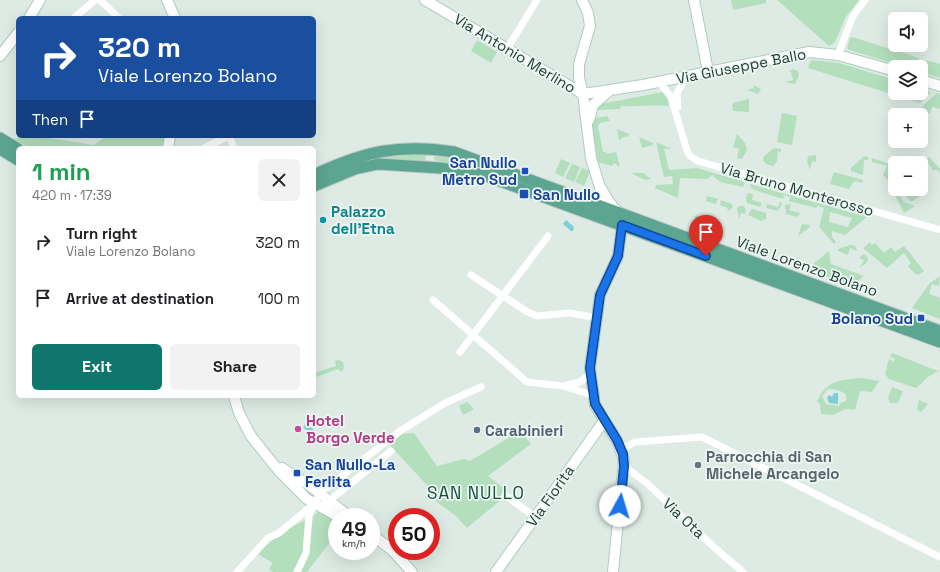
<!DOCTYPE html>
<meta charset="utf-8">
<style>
:root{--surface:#fff;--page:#f2f2f2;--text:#202124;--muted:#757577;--accent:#0f766e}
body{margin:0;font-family:"Space Grotesk",sans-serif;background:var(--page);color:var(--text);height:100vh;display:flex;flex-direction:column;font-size:15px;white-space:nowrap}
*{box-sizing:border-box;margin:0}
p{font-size:13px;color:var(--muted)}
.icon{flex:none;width:22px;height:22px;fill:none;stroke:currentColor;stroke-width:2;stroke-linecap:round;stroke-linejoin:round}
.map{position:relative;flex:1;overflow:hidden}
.panel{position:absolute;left:16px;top:146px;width:300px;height:252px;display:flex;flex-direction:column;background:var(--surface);border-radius:6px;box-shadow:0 4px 16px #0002}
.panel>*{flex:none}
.guide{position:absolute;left:16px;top:16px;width:300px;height:122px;border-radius:6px;box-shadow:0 4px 16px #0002;background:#1a4fa0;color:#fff;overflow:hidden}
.buttons{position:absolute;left:888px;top:12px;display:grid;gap:8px}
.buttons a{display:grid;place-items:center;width:40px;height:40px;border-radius:6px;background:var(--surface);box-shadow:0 4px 16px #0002;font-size:20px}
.speed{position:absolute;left:328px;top:508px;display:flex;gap:8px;font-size:20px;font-weight:700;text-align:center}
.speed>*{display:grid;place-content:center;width:52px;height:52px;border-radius:50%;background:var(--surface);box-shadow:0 4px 16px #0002;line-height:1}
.speed small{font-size:10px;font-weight:400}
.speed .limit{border:6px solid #d22;background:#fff;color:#111}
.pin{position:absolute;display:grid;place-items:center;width:34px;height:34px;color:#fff;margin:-41px -17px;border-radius:50% 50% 50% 0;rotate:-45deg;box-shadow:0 0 4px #0007}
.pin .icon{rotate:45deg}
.me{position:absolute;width:44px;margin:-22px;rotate:6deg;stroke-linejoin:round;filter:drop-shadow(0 0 3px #0008)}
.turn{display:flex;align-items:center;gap:14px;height:84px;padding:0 16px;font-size:18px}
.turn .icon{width:52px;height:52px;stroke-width:2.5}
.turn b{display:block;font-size:28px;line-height:34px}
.then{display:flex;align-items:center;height:38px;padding:0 16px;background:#0003;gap:8px;font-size:15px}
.round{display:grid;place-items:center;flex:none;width:42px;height:42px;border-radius:6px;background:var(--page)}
.overview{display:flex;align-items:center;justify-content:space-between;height:68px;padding:0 16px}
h1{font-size:24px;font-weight:600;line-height:30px;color:#1e9e55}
.button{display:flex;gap:8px;margin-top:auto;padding:8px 16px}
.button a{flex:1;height:46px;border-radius:6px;background:var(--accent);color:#fff;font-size:16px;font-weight:600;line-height:46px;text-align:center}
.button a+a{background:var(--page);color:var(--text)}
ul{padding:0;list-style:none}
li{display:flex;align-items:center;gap:12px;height:56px;padding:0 16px}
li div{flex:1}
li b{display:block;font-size:15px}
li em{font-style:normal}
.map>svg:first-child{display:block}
</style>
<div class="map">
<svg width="940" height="572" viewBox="0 0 940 572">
<rect width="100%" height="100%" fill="#ddebe4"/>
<!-- green -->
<path fill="#b3dfbd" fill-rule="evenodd" d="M731,0h35v3l-33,7z
M777,0h82l-14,18 -10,24 -6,4z
M852,37l67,21 -3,9h-11l-56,-17 -2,-2 3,-10z
M477,40l20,12 -6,11 -20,-12z
M811,60l28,3 56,17v13h26v-4l10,3 -11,11 -112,-35z
M925,60l15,4v14l-19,-6z
M792,69l6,2 1,4 -4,9 -10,-2 8,-2 -2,-8h-2z
M753,85l8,4 -3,5 -11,-4 7,-2z
M663,92l4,5 2,9c-16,-2 -31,1 -48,0l-1,3 -22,1v-3l3,-3z
M937,93l3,1v15l-8,-2 -2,7 -8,-2 -1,3h-8z
M749,99v13l-16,-1 -1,-6 1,-2z
M782,113l15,3 -5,29 -15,-3z
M607,116l3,5 -10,2 -2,3 5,26h3l1,2 9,-2 4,15 -6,-4 -2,3 -14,-4 -6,-38 3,-6z
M617,129l12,5v2l-8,2v2h-2z
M737,134l8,9 2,7 -5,9 -5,-1 2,-9 -6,-2z
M25,136h11l58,9 12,-9h59l-2,12h-133l-17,-9z
M639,137l14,6v2l-11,3z
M656,142l16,7h-8l5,21 28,-2 48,14 -2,5 -23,-5 -8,-7 -5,4 -27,-1 -2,20 -23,-10 1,-3 17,-1 -1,-8 -8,1z
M774,148l7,1v3l-3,-1 -1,10 -4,5 -7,-2 -3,-4 1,-4z
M404,152l22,2 -1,6 2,3h-72z
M441,153l416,151 -374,-134 -49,-10 1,-6z
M816,155v7l-4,-1 -2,9 -3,-8 1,-6z
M864,156l5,1 -1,3h-4l-1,15 -12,-4v-3z
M929,157l11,12 -1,4 -3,-4 -2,2 -6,-8 -7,6v-6z
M872,158l21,7 2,9 -6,4 1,3 14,21 11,4 -11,7 -17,-34 -4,-4 4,-9 -15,-4z
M561,159l9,4 -7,14 -8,-4z
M572,164l8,3 -6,15 -9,-4z
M582,168l8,3 -6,15 -9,-4z
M834,172l29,8 -1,3 -8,-2 -5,8 -19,-5z
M631,173h12l8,6 -6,1z
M750,184l117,33 -22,18 -13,-4v6l4,5 -2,2 -15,-17 5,-19 -6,-2 -2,2 -27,-7 1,-4 -6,-2 -1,4 -29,-9 -3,-2zM830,212l22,6 -4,9 -19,-5z
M921,186h5l2,5 -17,11 -6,-7 6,-4 3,4 3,-2 -1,-2 5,-2z
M748,193l5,1 -1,6 10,3 -2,4 -13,-4 -1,-6z
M707,196l11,3 -2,5 -10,-3z
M721,200l11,4 1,3 -6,5 1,-4 -8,-3z
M780,201l2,3 -4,7 -12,-3 1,-4 11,3z
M791,204l-2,6 11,3 -2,4 -12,-3 -1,-9z
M739,206h5l2,4 -1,4 -4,-1 -2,6 -2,-10z
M752,209l14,4v6l-5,2 -13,-6z
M696,215l10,9 -2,7 -13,-4z
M802,224l8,1v2l-12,9z
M870,242l2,3 3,-2 9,10 7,-6 4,5 9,-6 20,25 -6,4 -5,-3 -5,-6 3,-3 -7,-10 -17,15 -24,-20z
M850,245l5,1 2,5 -7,-3 -2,7 -10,-4v-2z
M829,251l2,13 33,12 -12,10 -46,-16z
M864,254l4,4c-1,5 -3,7 -8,9l4,-7 -5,-2z
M940,276l-1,10 -7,-2 -3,10 11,4v21l-28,-11 17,-24z
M892,353l46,18 -10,6 -12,11 -27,-9 -4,-5 4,-15 5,3 1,-3 -5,-3z
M339,360l4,2c1,4 2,7 -2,10l-3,-3 -24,9v-5l22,-7 -1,-5z
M861,378l18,3 -7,11 -12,-1 -5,19 -10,-1 -12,6 -12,-1 -1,-10 -3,-2c9,-22 23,-22 44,-24zM828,389l10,1 8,4v7l-6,2 -1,3 -13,-2 -4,-8z
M892,387l11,4 -5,12h-8l-2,-5z
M919,400l9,4 -7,8 -4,-2z
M467,402l7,7 -11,6 -4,-9z
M520,431l11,13 -43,32 18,14 -5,6 1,3 -35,29 -11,-12 -26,-19 4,-4 -45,-49 13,-10 12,-1 23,33 27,-7 6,2z
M319,511l18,9v13l-30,39h-7l9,-18 4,-38z
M306,520l-3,33 -8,17 -2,2h-20l-4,-3 4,-6 -15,-9c14,-15 29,-26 48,-34z"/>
<!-- water -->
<path fill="#7ecdd7" d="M566,220l8,7 -1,4h-2l-8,-7z
M834,393h4v11l-9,-1 -2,-5 2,-3 3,2z
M307,422l9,11 -5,2 -8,-8z"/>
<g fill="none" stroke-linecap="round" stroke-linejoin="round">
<defs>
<path id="secondary" d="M167,0l8,18
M425,0l158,94 60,-9 166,-33 29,3 57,16
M582,0l6,13 2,13 -11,38v14l4,16 8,64 11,36 -2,5 -10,3
M694,0l14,71
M29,18l11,-18
M0,56l18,-23
M921,80l19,6
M589,120l4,-15 15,-13
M168,148l2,-12
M601,188l8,14 9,10
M234,396l5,17 12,23 28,35 28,28 32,18
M282,468l27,17 41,32
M371,534l21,16 20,22
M496,572l108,-151
M613,572l11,-112 -7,-19 -22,-36 -5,-37 10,-73 18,-39 4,-31"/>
<path id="primary" d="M0,138l18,11
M0,149l18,11
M314,175c49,-23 85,-32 140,-23l486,179
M314,186l41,-17 23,-5 62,4 44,7 456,167"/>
</defs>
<!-- secondary casing -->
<use href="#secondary" stroke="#afccc0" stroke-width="12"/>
<!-- primary casing -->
<use href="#primary" stroke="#c0c8c6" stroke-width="13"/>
<!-- street -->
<path stroke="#fff" stroke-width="7" d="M100,0l19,18
M74,18l21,-18
M507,49l30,-49
M838,55l15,-39 12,-16
M659,82l12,15 16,54 3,5 8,5 242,69
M678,107l-1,-14 10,-17
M229,136l5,12
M204,148l25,-12
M471,275l55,36 11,5 33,-3 28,5
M433,300l94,82 36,4 29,9
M460,352l88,-116
M567,385l13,-3 10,-8
M622,449l13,-7 67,-5 238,120
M624,466l25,19 67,64 27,23
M505,495l30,22
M329,501l62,-50
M237,572l31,-34 11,-5 35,-29
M297,572l9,-19 3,-38 11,-22 80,-62 45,-28 36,-16"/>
<!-- secondary -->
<use href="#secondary" stroke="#fff" stroke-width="10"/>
<!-- primary -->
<use href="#primary" stroke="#5ca590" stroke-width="11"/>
</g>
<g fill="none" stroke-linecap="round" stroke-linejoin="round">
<defs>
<path id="route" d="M620,506l4,-40 -1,-12 -6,-14 -22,-36 -5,-36 10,-73 18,-39 4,-31 84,31"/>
</defs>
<!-- route casing -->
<use href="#route" stroke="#114b97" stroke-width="10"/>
<!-- route -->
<use href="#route" stroke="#1a73e8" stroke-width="7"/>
</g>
<!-- markers -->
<g fill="#1a4fb4" stroke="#edf7f2" stroke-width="1.5">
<rect x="521" y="167" width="8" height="8" rx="2"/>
<rect x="519" y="189" width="10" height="10" rx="2"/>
<rect x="917" y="314" width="8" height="8" rx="2"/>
<rect x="293" y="469" width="8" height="8" rx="2"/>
</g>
<circle fill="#0f9aa8" stroke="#edf7f2" stroke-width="1.5" cx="323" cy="220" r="4"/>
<circle fill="#d1479c" stroke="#edf7f2" stroke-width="1.5" cx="298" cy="429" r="4"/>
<circle fill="#5c6f8a" stroke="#edf7f2" stroke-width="1.5" cx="477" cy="430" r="4"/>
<circle fill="#6b7280" stroke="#edf7f2" stroke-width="1.5" cx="698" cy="465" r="4"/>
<g text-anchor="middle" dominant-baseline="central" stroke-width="3.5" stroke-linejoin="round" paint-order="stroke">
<!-- street labels -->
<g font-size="15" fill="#1d3b32" stroke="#edf7f2">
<text transform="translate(515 53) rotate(31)">Via Antonio Merlino</text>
<text transform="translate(741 66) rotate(-11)">Via Giuseppe Ballo</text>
<text transform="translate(797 189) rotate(16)">Via Bruno Monterosso</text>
<text transform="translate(807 266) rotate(20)">Viale Lorenzo Bolano</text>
<text transform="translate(550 496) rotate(-55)">Via Fiorita</text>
<text transform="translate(684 518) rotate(43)">Via Ota</text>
</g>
<!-- transit labels -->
<g font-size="15" font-weight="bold" fill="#164399" stroke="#edf7f2" text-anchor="end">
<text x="517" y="162">San Nullo<tspan x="517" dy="17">Metro Sud</tspan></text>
<text x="533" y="194" text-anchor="start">San Nullo</text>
<text x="913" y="318">Bolano Sud</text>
<text x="305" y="464" text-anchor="start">San Nullo-La<tspan x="305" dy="17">Ferlita</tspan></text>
</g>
<!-- culture labels -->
<g font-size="15" font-weight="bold" fill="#0d838f" stroke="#edf7f2" text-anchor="start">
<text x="331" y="211">Palazzo<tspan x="331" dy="17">dell'Etna</tspan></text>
</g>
<!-- hotel labels -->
<g font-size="15" font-weight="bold" fill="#b23c85" stroke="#edf7f2" text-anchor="start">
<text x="306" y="420">Hotel<tspan x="306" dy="17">Borgo Verde</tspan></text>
</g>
<!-- service labels -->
<g font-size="15" font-weight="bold" fill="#4e5e75" stroke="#edf7f2" text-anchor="start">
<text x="485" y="430">Carabinieri</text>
</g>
<!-- worship labels -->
<g font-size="15" font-weight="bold" fill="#5b616d" stroke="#edf7f2" text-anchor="start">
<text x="706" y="456">Parrocchia di San<tspan x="706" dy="17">Michele Arcangelo</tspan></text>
</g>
<!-- quarter labels -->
<g font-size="17" letter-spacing="1" fill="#174f3f" stroke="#edf7f2">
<text x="476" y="493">SAN NULLO</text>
</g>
</g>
</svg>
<div class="buttons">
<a><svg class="icon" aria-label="sound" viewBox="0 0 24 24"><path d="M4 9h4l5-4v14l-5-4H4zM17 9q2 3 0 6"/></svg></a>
<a><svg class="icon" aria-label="layers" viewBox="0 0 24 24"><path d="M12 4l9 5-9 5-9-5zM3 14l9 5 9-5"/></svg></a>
<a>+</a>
<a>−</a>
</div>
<div class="speed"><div>49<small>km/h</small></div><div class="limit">50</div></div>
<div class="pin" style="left:706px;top:256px;background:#d93025"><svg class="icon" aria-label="arrive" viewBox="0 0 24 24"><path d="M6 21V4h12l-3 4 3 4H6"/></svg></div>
<svg class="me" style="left:620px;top:506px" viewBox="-20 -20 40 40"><circle r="19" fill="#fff"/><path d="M0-13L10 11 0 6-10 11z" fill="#1a73e8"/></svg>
<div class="guide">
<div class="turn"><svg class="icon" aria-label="right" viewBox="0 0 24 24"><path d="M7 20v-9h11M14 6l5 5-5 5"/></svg><div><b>320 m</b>Viale Lorenzo Bolano</div></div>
<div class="then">Then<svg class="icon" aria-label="arrive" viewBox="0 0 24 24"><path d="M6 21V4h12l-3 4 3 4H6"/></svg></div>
</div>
<section class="panel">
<div class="overview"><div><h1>1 min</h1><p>420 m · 17:39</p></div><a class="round"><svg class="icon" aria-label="close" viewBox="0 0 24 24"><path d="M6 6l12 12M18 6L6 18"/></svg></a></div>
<ul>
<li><svg class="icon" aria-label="right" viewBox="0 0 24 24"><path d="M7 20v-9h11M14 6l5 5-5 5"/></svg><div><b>Turn right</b><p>Viale Lorenzo Bolano</p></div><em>320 m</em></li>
<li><svg class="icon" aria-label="arrive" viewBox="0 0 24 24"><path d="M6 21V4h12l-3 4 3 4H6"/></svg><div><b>Arrive at destination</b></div><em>100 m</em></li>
</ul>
<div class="button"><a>Exit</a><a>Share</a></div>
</section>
</div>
